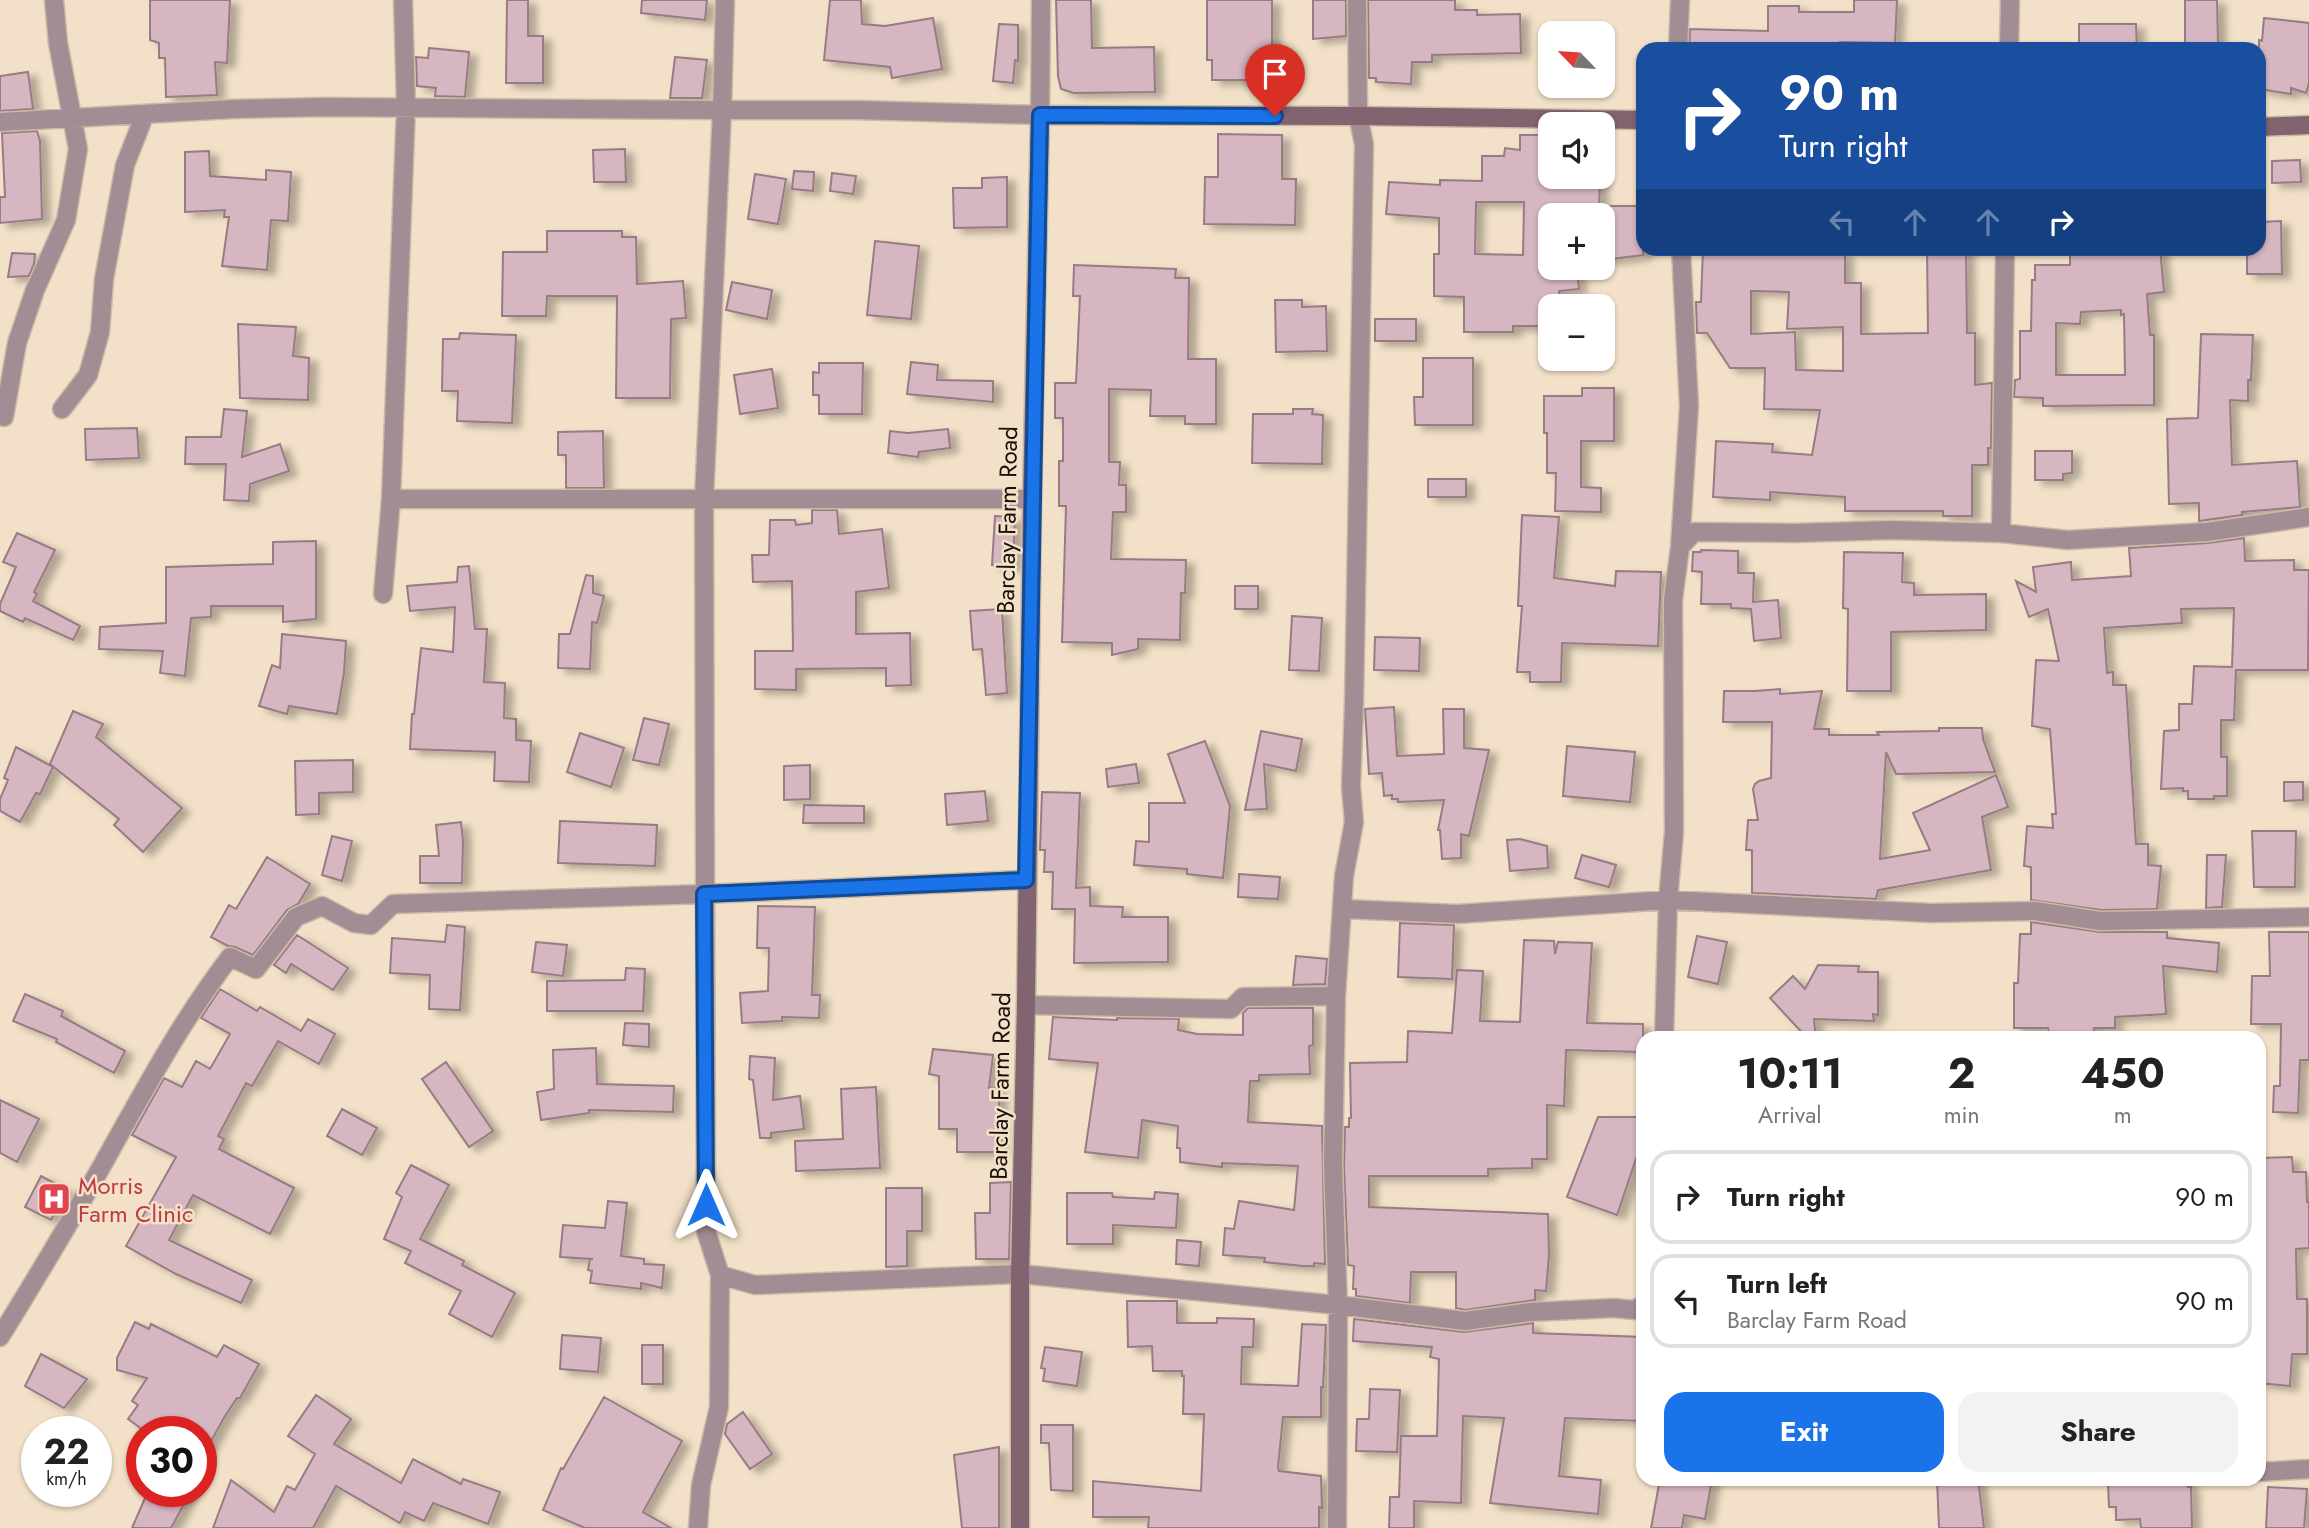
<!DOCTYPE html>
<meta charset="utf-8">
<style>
:root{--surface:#fff;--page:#f2f2f2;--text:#222;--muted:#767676;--line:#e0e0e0;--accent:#1a73e8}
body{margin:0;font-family:Jost,sans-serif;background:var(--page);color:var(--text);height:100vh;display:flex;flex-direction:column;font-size:26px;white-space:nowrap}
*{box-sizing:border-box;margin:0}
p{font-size:23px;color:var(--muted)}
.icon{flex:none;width:38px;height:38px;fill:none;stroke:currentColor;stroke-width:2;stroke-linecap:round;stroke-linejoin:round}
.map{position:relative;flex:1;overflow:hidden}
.details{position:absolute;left:1636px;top:1031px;width:630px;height:455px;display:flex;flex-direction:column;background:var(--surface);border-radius:21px;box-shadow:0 2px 5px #0004}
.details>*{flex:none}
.top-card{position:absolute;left:1636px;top:42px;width:630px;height:214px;border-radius:21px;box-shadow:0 2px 5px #0004;background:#1a4fa0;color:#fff;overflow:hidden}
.needle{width:46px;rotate:295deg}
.controls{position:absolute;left:1538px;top:21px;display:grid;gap:14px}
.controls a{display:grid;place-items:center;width:77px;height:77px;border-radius:14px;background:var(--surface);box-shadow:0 2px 5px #0004;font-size:35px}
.speed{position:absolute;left:21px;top:1416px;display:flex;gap:14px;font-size:35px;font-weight:700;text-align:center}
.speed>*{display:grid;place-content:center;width:91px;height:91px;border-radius:50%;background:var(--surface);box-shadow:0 2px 5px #0004;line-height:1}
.speed small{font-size:18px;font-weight:400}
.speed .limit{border:10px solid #d22;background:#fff;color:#111}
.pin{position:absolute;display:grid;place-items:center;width:60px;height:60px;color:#fff;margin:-72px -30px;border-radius:50% 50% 50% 0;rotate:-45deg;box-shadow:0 0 7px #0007}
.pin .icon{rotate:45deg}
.me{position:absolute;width:77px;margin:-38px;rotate:0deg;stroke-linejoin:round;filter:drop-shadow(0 0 5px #0008)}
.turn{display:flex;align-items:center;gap:24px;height:147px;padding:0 28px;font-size:32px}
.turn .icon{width:91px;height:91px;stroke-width:2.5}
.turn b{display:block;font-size:49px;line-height:60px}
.lanes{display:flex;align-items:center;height:66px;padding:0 28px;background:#0003;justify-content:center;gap:35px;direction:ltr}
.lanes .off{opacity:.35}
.eta{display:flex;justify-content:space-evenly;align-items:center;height:119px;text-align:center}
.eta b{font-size:42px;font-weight:700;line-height:49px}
.primary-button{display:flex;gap:14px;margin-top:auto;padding:14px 28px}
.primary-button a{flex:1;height:80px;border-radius:21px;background:var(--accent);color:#fff;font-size:28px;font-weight:700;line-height:80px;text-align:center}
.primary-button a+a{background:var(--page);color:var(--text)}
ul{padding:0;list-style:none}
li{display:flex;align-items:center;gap:21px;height:94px;margin:0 14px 10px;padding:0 14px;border:4px solid var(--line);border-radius:21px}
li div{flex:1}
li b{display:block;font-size:26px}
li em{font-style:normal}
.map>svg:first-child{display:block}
</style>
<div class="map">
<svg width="2309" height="1528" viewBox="0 0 2309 1528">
<defs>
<filter id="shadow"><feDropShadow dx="8" dy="4.5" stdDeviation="3.5" flood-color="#0004"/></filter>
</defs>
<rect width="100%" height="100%" fill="#f2e1c8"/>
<!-- building -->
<path fill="#d6b6c0" stroke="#987b84" stroke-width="2" fill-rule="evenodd" filter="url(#shadow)" d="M150,0h80l-3,63 -12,-1 2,33 -51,2 -1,-39h-6v-15l-9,-3z
M507,0h21v36h15v47h-37z
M642,0h65l-2,20 -64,-7z
M830,0h31l1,24 23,2 48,-8 9,51 -50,9 -2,-11 -66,-7z
M1056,0h35l1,48 62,-1 1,45 -81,1 -13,-4 -3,-13z
M1207,0h65v59l-5,1v20h-55v-20h-5z
M1313,0h33v36l-33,3z
M1368,0h87v10h22v5l43,-1 1,39 -89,2v7h-20l-1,22 -35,-2v-4h-7z
M1854,0h43l-2,43 -55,-1v7h-151l1,-20 78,2v-25h31v6h55z
M2185,0h32l1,44h-5v5h-28z
M2264,18l45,5v60l-3,10 -15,-5v6l-32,-5v-49l3,1z
M999,24l19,1v36l-3,-1 -2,23 -20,-2z
M2079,24h57l1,25h-58z
M429,48l40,4 -4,45 -30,-1 1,-8 -19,-2 -1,-29 12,1z
M675,57l32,3 -5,38h-32z
M28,72l5,37 -33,2v-35z
M37,131l3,10 2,78 -42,4v-26h5l-3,-64z
M1218,134l64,1v44h14l-1,46 -91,-1 1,-47h13z
M1520,135h30v42h50l-1,38h-49v53h16l1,4 10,-1 2,18 -20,2v15h-9v20h-37v6h-49v-35l-30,-1v-42h5v-36l-53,-4 3,-32 51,3v-5l42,1v-25h22l1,-8 15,2zM1476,202h48l-1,53 -48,-1z
M625,149l1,33h-32l-1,-32z
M209,151l1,25 56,4v-10l25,2 -3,49 -17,-1 -4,50 -45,-4 7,-49h-5l1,-7 -40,2v-60z
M2300,160l1,22 -29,1v-22z
M794,171l20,1 -1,19 -21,-2z
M832,173l24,3 -3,18 -23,-3z
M755,174l31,5 -8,45 -30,-5z
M1007,177v50l-53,1 -1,-40h29v-10z
M1603,206h35v26l5,-1v24l-40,5z
M2281,221l1,53h-35v-26h12v-26z
M547,231h75v6h14l1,47 46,-3 3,37 -15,1 -1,79h-54l1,-102h-70l-1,20h-44l1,-64h44z
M875,241l44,5 -8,73 -44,-4z
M1703,248l142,5v30h16v51l67,-1 -1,-85h39l1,85h8v52l17,-2 -1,65h-3v17h-16v51h-29v-5h-98v-14l-75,-5v8l-57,-3 3,-56 57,3 -1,8 40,3 8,-45 -56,-1 1,-41h-35l-23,-35h-10l-1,-31h5zM1751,291l38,1 -2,37 56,-2v44l-47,-1 -1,-38 -44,2z
M2070,248h90l4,44 -17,2 3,41h4v70l-111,1v-8l-29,-1 1,-17 5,-1v-48h11l1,-51h3v-15h35zM2121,310v5l3,-1 1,61h-69v-52l24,1 1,-12z
M12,253l23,1 -1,10 -5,12 -21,1z
M1074,265l102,4 -1,9h14l-1,81h28v65h-31v-8h-35l1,-26 -42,-1v73h11l-1,23h7v27h-13l-2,47 75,1 -1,33h-4l-1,47 -42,-1v10l-26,6v-12l-50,-1 4,-136h-7v-45h4v-43h-8v-35h21l4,-87h-7z
M732,282l40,8 -5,29 -41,-9z
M1275,300h27v7l24,-1 1,45 -51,1z
M1375,319h41v22h-41z
M238,324l58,3 -3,29 16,2 -1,42 -68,-2z
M460,333l56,2 -4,88 -55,-2 1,-30h-16l1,-52h16z
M2201,334l52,1 -2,45h-3v21l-18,-1 2,65 65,-4 3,46 -58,5v3l-43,6v-18l-30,1 -2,-85 31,-1z
M1423,358h50v67h-58l-1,-28h9z
M911,362l27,3 -1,15 56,1v21l-86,-8z
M819,363h44l-1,51h-43v-19h-6v-23l6,1z
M772,369l6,39 -38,6 -6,-39z
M1582,388h32v53h-33v46l20,1v24l-46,-1 1,-38h-9v-40h-3v-37h38z
M224,409l23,2 -5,46 38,-13 9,27 -39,13 -1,17 -25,-1 2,-36h-41l1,-27h35z
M1293,409h20l-1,5 11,1 -1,49 -70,-1 1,-49h40z
M137,428l2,30 -53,2 -1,-31z
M948,429l2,19 -31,4 -1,5 -30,-4 2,-22 18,2z
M603,431l1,57h-38v-33h-8v-23z
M2035,451h37v22l-9,1v6h-28z
M1428,479h38v18h-38z
M812,510h25l2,24 43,-5 7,59 -33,4v42l54,-1 1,52 -25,1v-18l-90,1v21l-41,-1v-38h38l-1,-70 -39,1 -1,-27h17l1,-35h25l1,5 16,-2z
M1522,515l37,2 -5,61 61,8 1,-15 45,1 -3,74 -96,-3 -1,39h-31v-10h-13l5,-66h-4z
M995,516l20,1 -2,50 -21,-2z
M17,533l38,17 -21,42 3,2 -4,7 47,25 -7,14 -48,-22 -2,4 -23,-11v-7l16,-37 -13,-5z
M2244,538l1,23 49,-1v10h15l-1,100h-72l-2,50h-13v37h6v39h-13v3h-26v-8h-5v-3l-22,1 3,-58 15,-1v-26h13l2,-38 38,1 2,-59 -53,1 1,14 -78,5 3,45 6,-1v13h13l10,159h12v21l13,1 -4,43 -56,1 -70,-10v-33l-7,-1 3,-40 26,2 -1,-14h4l-6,-85 -18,-3 4,-66 23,1 -11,-52 -19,8 -13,-36 20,11 -3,-25 38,-5 1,18 59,-4 -2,-28 79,-5z
M316,541v78l-33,3v-16h-72v11l-20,1 -6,58 -25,-3 3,-22 -64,-2 1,-22 66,-4v-56l107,-3v-22z
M1701,550l37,1v22h16l-1,29 25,-2 3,38 -27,3 -3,-32 -20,-1v-4h-30l1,-32 -10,-1 1,-19h8z
M1844,552l59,1 -1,29 12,1v12l72,-1v36l-95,2v59h-44l1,-82 -5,-1z
M469,566l6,63h12l-3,53 21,1 -1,35 12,1v21l15,1 -2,41 -35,-1 1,-29 -85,-3 2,-35h2l7,-66 32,4 2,-45 -45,4 -3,-25 50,-4 1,-15z
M586,575l7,1v17l11,3 -7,27 -5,-1 -2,47 -32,-1 1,-34h11z
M1235,586h23v23h-23z
M1002,609l5,84 -21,2 -4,-46 -9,1 -3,-39z
M1292,616l30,2 -3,53 -30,-1z
M282,634l64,7 -2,32 -7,41 -48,-8 -2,8 -28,-8 13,-41 8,3z
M1375,637l45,1 -1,33 -45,-1z
M1780,689v5l42,-3 -8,38h15v6h50l-2,-3 62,-1v-3h43l1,11 12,33 -99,2 -10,-22 -6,107 50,-9 -17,-37 83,-38 12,32 -26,10 9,53 -113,20 -2,9 -124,-6v-43h-6l2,-30h10l-5,-31 2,-5 4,-3 12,-3 1,-56h-49l1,-31h31z
M1394,707l3,49 47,-2 -1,-45h21v39l25,2 -20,86 -8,-2v24l-19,1 -2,-29h-2l6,-30 -46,2v-3h-6v-4l-8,1 -2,-23 -13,1 -4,-65z
M73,711l30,13 -7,13 86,71 -39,44 -29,-27 5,-6 -69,-55z
M644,718l25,6 -10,41 -26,-5z
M1261,731l41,8 -6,32 -32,-7 3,45 -22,1z
M580,733l44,15 -13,39 -44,-15z
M1205,741l25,65 -7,72 -36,-4v-5l-53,-4 2,-24 13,1v-39h36l-17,-49z
M1567,746l68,6 -5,50 -67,-6z
M16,747l37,20 -13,27 -4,-1 -16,29 -20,-11v-12l8,-19 -4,-2z
M353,760v32l-34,1v21l-23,1 -1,-54z
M1136,764l3,19 -31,4 -2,-18z
M810,765v34l-26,1v-34z
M2284,782h19v18l-19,1z
M985,791l3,30 -41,4 -2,-31z
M1042,792l38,1 -4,95 14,-1v19l33,1 -1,10h46v45l-94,1 1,-54h-23l1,-37h-9l1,-22h-5z
M804,805l60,1v17h-61z
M560,821l97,4 -2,41 -97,-3z
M461,822l2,19 -1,42h-42v-27h19l-3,-31z
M2252,831h44l-1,56h-41z
M332,836l20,5 -10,40 -20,-6z
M1520,839l27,7 1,22 -38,3 -3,-31z
M1582,855l34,10 -7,22 -34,-9z
M2207,855h19l-4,52 -16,1z
M267,857l43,27 -12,20 -11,6 -34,45 -18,-8 -7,-1 -17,-9 18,-32 7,4z
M1239,874l41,3 -2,22 -40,-2z
M758,906l57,1 -3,88h8l-1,23 -37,-1v4l-40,2 -2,-30 28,-2 1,-43h-12z
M2031,922l69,10h67v6l52,5 -2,29 -54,-6 3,48 -51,3v11h-21v4h-45l-1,-4h-34v-45h4l2,-49h11z
M1400,923l54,2 -2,54 -54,-2z
M447,925l18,2 -5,83 -31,-1 1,-34 -40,-2 2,-35 53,4z
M2269,932h40v128h-9l-2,53 -25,-1 1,-26h6l1,-62h-30l1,-48h18z
M297,935l51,33 -15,22 -42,-26 -5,9 -12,-8z
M1697,936l30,6 -9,42 -30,-7z
M1524,940l30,1 1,13 3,-12 34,1 -5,80 56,1v28l-77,-2 -2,56 -17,-1v54h-15v9l-44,1v7h-119v31l179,7 1,41 -3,36 -11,-1v10l-70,10 -9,-2v-36h-45l-1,31 -54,-7v-7h-3l1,-23 -6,-1 -4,-99 1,-39h4v-9h2l-1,-55 57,-1 1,-31 44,2 5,-63 26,1 -3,50 40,1z
M536,942l31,3 -4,31 -31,-4z
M1296,956l31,3 -2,25 -32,1z
M1818,965l41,1 -1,6h20v43l-5,-1 1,7 -60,-2 2,19h-9l-37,-40 23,-22 12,13z
M626,968l19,1 -2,42h-96v-30l78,-1z
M220,989l37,22 3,-4 41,24 7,-12 27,15 -16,30 -41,-23 -26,45 -6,-3 -28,53 6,3 -5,10 75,39 -24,46 -77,-39 -24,45 83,40 -11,23 -65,-29 -50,-28 50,-89 -44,-22 32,-57 18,9 14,-26 14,8 20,-35 -29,-16z
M25,994l38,17 -2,5 64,35 -11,22 -58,-31 1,-3 -44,-18z
M1248,1008h65v37l-4,1 1,28 -51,1v6h-9l-2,41 74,4 3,138 -11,-1v3h-11l-39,-4 1,-4 -42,-3 2,-27 9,1 5,-28 55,9 4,-44 -76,-3v4l-42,-5v-14h-3l1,-22 -36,-6 -4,38 -53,-6 13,-89 -49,-4 4,-42 64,3v-2l62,1 -1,11 19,4 46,1v-22z
M625,1023l24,1v23l-26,-2z
M596,1048l1,36 77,2 -1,26 -84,-2v3l-48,7 -4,-28 17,-3 -1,-39z
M933,1049l60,6 -4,33h10v64h-42v-23h-18v-53l-10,-2z
M750,1056l25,2 -2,42 27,-4 4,33 -33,4v5h-11l-7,-58 -4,-1z
M446,1062l47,69 -24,16 -47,-68z
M876,1087l4,81 -84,3 -1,-30 48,-2 -2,-50z
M0,1100l39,19 -22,43 -17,-9z
M342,1109l35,19 -15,27 -35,-19z
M1598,1117h45v21l-26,77 -50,-18z
M2292,1157l1,15h13l1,30h2v46l-13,1 1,50h10v55h-15l-2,32 -31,-3v-225z
M411,1165l38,20 -29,54 44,22 -2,4 53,28 -23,44 -43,-23 12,-23 -56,-28 6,-12 -27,-12 18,-42 -6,-4z
M41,1176l26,14 -16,30 -26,-13z
M1011,1182l-2,77h-33l-1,-46h15v-30z
M886,1188h36v43h-15v35l-21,1z
M1155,1192l23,2 -2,34 -63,-3v19h-46v-51h45l1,4 41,2z
M608,1201l19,2 -6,53 23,3v5l20,1 -2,23 -21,-5v6l-51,-6 2,-12 -4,-1 2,-11h3l-33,-2 3,-32 42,3z
M1177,1240l24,2 -2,24 -23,-2z
M1127,1301h50v22h40v-5l37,1 -1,28h-11l-1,37 57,2 4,-62 24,1 -3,62h-2v30h-38l-5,50 1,4 42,5 1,32 -3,-1v21h-171l1,-11h-56v-36l108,10 3,-77h-21l1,-38h-2v-5h-29l-1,-25 -24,1z
M1354,1319l110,13 69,-9v10l110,4v84l-78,-3 -6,58 42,4 -3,34 -108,-11 14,-85 -41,-2 -2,87 -47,-2v27h-25l1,-31h9l2,-61h36l2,-77 -9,-2 2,-10 -79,-6z
M135,1322l14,7 2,-5 66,33 7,-12 35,19 -19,34h-3l-12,18 -24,43v-27h-55l-18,-13 10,-14 -6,-4 15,-23 -30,-8v-12z
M562,1335l39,3 -3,34 -38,-3z
M642,1345h21v39h-21z
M1045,1347l37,5 -5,34 -34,-5 2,-12 -4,-1z
M41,1354l46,25 -23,29 -39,-22z
M1370,1389l30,1 -3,62 -41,-1 1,-32h12z
M316,1395l35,24 -17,25 67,39 12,-24 48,25 2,-5 37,13 -12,32 -55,-21 -9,18 -19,-9 -5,11 -64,-37 -23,42h-100l18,-48 43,32 13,-26 8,4 20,-36 -27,-18z
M604,1397l78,44 -39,71 28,16h-86l-42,-18 18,-42 2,1z
M743,1412l29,42 -22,15 -25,-35 2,-10z
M1041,1425h32v66l-22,-1 -2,-47h-8z
M999,1447v81h-37l-8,-73z
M1660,1479h52l-7,40 -21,-4 -2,13h-31z
M1937,1479h41l6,49h-45z
M2115,1479h73v8h3l1,41h-51l-1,-9 -24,1v-13h-7l-1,-24h7z
M2268,1487l39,2 -3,39h-38z
M148,1491h43l-20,37h-39z"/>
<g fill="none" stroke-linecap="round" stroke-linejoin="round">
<defs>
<path id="street" d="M1041,0l-1,115 -185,-5h-133l-18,389 2,732 14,44 35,10 265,-11 318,31 127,16 65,-9 84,-4 20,2 9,-5
M1678,49l2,-49
M2009,49l1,-49
M0,122l233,-13 93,-2 396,3 3,-110
M62,409l26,-34 12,-43 4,-53 21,-114 20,-51
M4,417l13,-74 18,-53 31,-70 12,-71 -20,-106 -4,-43
M391,499h641
M2001,533l4,-285
M1680,547l14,-15 102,1 95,-3 110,3 67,7 139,-8 102,-15
M383,594l8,-95 15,-393 -3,-106
M1343,909l114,5 211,-14 264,13 103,-2 65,10 209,-4
M1336,996l-3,170 5,139 -1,223
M1026,1005l205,4 12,-12 93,-1 8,-120 10,-54 -3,-35 3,-83 10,-560 -6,-28 -1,-116
M1664,1038l4,-138 6,-68 -1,-232 7,-53 9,-141 -8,-158
M0,1337c34,-55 67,-110 99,-166 41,-73 80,-147 131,-214l26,12 40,-52 26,-11 32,17 17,2 22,-21 311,-10 322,-14
M2259,1472l50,-3
M698,1528l3,-43 18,-78 1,-132"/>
<path id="secondary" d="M2259,127l50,-2
M1020,1528v-254l6,-269 6,-506 8,-384 318,1 285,4"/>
</defs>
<!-- street casing -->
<use href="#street" stroke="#cabba5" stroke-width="21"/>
<!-- secondary casing -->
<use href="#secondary" stroke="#cabba5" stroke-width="21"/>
<!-- street -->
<use href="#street" stroke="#a28d95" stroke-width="18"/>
<!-- secondary -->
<use href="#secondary" stroke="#826370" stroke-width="18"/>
</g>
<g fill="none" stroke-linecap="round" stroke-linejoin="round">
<defs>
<path id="route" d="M706,1205l-2,-311 322,-14 14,-765 235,1"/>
</defs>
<!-- route casing -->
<use href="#route" stroke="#114b97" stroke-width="18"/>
<!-- route -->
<use href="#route" stroke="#1a73e8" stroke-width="12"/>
</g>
<!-- icons -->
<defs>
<symbol id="hospital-square" viewBox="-11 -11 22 22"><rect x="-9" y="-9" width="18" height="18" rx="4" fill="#e0444e" stroke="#f2e1c8"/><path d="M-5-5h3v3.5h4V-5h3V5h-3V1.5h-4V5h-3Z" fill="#fff"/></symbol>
</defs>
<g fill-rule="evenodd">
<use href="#hospital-square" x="35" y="1180" width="38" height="38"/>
</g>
<g text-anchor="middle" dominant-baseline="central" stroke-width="5" stroke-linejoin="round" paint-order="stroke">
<!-- street labels -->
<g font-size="24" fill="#161008" stroke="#f2e1c8">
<text transform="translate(1007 520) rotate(-89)">Barclay Farm Road</text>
<text transform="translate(1000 1086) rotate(-89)">Barclay Farm Road</text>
</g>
<!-- health labels -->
<g font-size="24" fill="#be3a42" stroke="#f2e1c8" text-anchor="start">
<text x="78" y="1185">Morris<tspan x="78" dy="28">Farm Clinic</tspan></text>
</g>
</g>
</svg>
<div class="controls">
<a><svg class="needle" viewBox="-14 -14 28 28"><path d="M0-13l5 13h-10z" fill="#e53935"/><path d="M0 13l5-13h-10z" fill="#767676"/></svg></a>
<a><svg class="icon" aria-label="sound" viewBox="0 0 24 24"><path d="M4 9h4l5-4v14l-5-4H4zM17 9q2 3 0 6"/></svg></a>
<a>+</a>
<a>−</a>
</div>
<div class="speed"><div>22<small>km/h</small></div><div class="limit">30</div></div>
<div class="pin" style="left:1275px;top:116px;background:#d93025"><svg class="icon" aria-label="arrive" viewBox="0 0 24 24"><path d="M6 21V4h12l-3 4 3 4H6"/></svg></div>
<svg class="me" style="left:706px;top:1205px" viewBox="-20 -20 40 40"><path d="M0-17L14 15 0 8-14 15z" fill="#1a73e8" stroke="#fff" stroke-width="4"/></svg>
<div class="top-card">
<div class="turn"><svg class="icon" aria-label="right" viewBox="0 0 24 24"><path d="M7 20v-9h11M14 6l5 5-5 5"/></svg><div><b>90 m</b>Turn right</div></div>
<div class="lanes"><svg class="icon off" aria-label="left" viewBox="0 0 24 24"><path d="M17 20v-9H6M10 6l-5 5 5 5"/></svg><svg class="icon off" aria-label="ahead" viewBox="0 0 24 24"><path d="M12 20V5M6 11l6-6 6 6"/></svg><svg class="icon off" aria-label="ahead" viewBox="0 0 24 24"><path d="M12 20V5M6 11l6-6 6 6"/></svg><svg class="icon" aria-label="right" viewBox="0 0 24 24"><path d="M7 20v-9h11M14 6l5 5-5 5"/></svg></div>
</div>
<section class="details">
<div class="eta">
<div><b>10:11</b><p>Arrival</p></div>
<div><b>2</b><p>min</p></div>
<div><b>450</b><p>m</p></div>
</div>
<ul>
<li><svg class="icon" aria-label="right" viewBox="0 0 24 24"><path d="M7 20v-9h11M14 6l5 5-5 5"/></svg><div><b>Turn right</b></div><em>90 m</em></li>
<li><svg class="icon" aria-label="left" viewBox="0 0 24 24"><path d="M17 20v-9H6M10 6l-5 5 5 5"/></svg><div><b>Turn left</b><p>Barclay Farm Road</p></div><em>90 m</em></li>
</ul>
<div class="primary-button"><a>Exit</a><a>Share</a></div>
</section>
</div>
